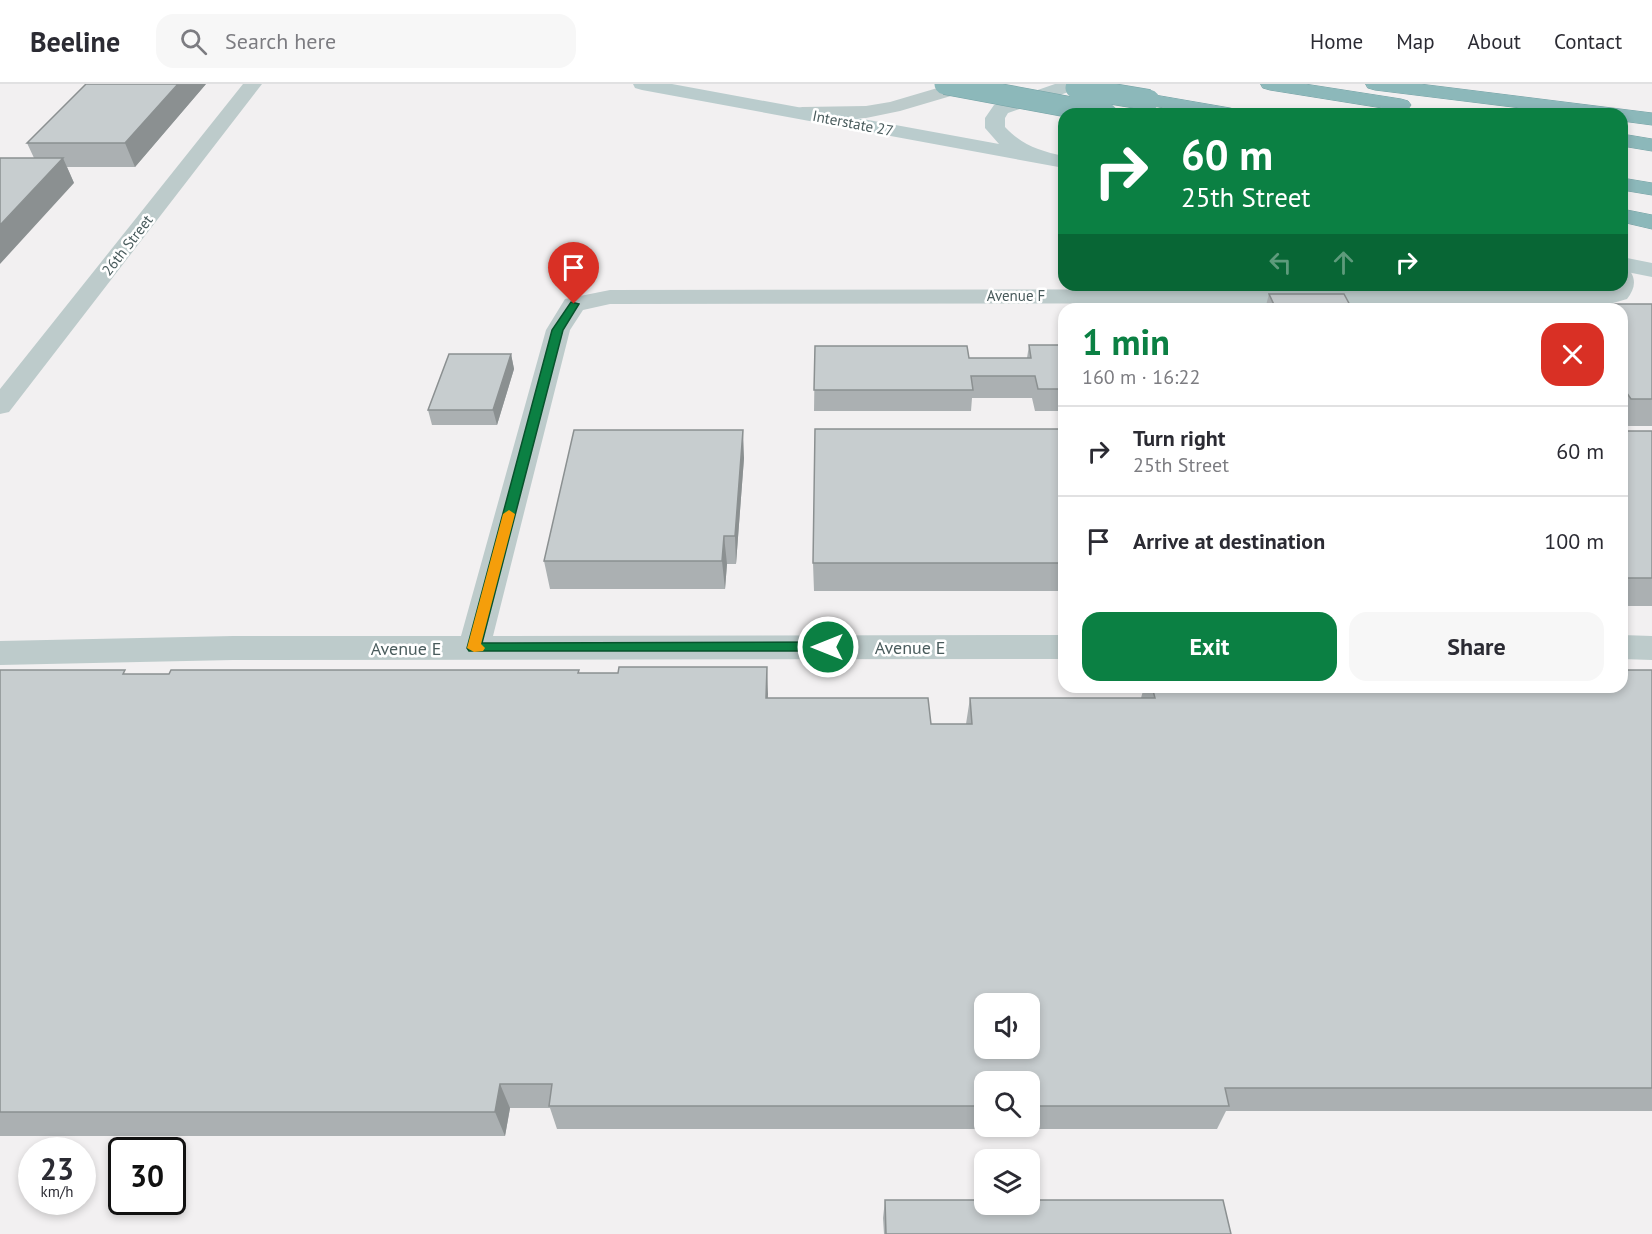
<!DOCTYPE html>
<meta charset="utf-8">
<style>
:root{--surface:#fff;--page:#f7f7f7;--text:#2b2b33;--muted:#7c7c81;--line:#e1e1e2;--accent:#0b8043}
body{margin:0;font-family:"PT Sans",sans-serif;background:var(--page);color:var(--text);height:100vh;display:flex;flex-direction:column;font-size:22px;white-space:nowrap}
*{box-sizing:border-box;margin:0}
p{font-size:20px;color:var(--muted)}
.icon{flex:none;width:33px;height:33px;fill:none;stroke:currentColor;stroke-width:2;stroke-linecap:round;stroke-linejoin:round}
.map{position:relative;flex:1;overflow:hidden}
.sheet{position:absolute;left:1058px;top:219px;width:570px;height:390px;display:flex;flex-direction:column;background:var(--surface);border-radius:18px;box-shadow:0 3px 9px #0003}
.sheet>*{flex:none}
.top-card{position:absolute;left:1058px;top:24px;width:570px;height:183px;border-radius:18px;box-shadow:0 3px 9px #0003;background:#0b8043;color:#fff;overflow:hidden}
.controls{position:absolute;left:974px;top:909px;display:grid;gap:12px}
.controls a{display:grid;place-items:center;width:66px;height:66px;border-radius:12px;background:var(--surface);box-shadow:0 3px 9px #0003;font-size:30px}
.speed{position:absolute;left:18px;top:1053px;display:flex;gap:12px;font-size:30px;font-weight:700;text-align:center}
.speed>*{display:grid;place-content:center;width:78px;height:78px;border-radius:50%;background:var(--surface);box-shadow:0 3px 9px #0003;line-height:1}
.speed small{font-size:15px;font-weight:400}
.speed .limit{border:3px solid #111;border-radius:9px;background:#fff;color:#111}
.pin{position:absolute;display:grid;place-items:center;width:51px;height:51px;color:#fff;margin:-62px -26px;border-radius:50% 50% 50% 0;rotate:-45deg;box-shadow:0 0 6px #0007}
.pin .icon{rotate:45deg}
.me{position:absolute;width:66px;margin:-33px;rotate:270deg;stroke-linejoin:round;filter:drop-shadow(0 0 4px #0008)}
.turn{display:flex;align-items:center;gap:21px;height:126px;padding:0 24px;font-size:27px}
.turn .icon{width:78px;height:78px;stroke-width:2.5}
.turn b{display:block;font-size:42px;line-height:51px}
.lanes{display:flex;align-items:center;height:57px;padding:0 24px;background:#0003;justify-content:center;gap:30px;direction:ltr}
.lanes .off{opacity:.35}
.round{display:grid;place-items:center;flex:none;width:63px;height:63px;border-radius:18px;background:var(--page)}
.summary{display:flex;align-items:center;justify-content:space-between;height:102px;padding:0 24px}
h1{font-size:36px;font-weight:700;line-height:45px;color:var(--accent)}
.action{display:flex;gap:12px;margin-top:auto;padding:12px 24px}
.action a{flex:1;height:69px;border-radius:18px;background:var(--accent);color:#fff;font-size:24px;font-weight:700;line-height:69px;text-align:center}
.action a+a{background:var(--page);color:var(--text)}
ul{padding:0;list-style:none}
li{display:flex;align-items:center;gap:18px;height:90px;padding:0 24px;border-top:2px solid var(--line)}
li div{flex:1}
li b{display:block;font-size:22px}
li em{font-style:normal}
header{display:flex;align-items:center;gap:36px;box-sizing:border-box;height:84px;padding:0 30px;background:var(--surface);border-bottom:2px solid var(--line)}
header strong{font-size:28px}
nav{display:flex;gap:33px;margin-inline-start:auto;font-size:21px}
.search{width:420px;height:54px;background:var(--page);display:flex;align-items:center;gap:15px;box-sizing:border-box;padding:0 21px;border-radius:18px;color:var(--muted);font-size:22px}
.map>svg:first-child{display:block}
</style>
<header>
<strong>Beeline</strong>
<div class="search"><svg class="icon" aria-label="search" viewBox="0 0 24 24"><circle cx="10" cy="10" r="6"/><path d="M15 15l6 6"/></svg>Search here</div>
<nav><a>Home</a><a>Map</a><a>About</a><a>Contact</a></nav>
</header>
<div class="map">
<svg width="1652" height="1150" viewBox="0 0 1652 1150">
<rect width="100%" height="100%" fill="#f2f0f1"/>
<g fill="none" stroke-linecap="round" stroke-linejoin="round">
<defs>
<path id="motorway" d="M1261,0h44l96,15 7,2 3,4 -3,4 -7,2 -131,-21 -7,-2z
M1366,0h54l232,29v12l-30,-4v-7h-53l-194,-24 -7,-2z
M1149,10l81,14 7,2 3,4h-43l-55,-10 -2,-4 2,-4z
M1622,50l30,5v12l-30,-5z
M1622,94l30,5v12l-30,-5z
M1622,125l30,6v14l-30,-7z"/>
</defs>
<!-- motorway casing -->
<use href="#motorway" stroke="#77a3a6" stroke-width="1"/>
<!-- minor -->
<path fill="#bdcbcb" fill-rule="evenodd" d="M243,0h19l-253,328 -9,2v-25z
M1622,185l8,2c7,10 4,19 -3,28l-14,4 -1003,1 -27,6 -13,20 -77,306 571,-1v24l-831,1 -233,5v-24l233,-5h228l85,-306 19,-31 45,-9 1000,-1 1,-4h11z
M1622,551l30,1v24l-30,-1z"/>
<!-- tertiary -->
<path fill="#bdcbcb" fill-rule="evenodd" d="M951,0h29l-2,4 -78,23 -34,7 -64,1 -7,-2 -3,-4 3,-4 7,-2 64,-1 24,-4z"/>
<!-- secondary -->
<path fill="#bacccd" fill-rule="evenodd" d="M633,0h39l327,60 -14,-16v-10l9,-13 61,-21h27l-2,4 -72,25 -3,5v9c17,18 35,24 59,29v12l-422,-78 -7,-2z
M1622,173l30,6v14l-30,-6z"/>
<!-- motorway -->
<use href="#motorway" fill="#8cb8ba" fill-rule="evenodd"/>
<defs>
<path id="motorway-bridge" d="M945,0l162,30
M1076,4l73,12"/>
</defs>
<!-- motorway-bridge casing -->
<use href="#motorway-bridge" stroke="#77a3a6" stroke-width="22" stroke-linecap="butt"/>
<!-- motorway-bridge -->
<use href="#motorway-bridge" stroke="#8cb8ba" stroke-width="21"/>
</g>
<!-- wall -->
<path fill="#abb0b2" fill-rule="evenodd" d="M206,0l-71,83h-68l7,16 -40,-25 -7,-15z
M1269,210l83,15h-87z
M1558,220h94v122h-30v-117h-66z
M1029,261h35v66h-29l-3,-13h-60l-1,13h-157l1,-65 154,12h58z
M511,270l3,15 -17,56h-65l-4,-15z
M1064,345v162h-250l-1,-28z
M1622,347h30v175h-30z
M744,374l-8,106h-9l-2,25h-175l-6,-28z
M0,586l128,4 451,-1 189,25 163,26h35l4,-26h171l3,-11h478l30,-17v441h-426l-9,18h-660l-7,-21h-40l-5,28h-505zM984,998h45v44h-45z
M885,1116l346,34h-347l-1,-16z"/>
<!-- shaded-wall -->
<path fill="#8b9091" d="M178,0h28l-71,83 -10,-24z
M63,74l11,25 -74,81v-39z
M511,270l3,15 -17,56 -4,-15z
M743,346l1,28 -8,106 -1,-28z
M724,452l3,28 -2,25 -3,-28z
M767,583l1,27 -1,31 -1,-27z
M500,1000l10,24 -5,28 -10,-24z"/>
<!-- building -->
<path fill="#c7cdcf" stroke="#8b9091" stroke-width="1.5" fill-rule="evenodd" d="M86,0h92l-53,59h-98z
M0,74h63l-63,67z
M1269,210h75l8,15h-76z
M1558,220h94v95h-21l-9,-13v-77h-60z
M1029,261h35v44h-26l-3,-13h-64l2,14h-159l1,-44h152l2,12h62z
M449,270h62l-18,56h-65z
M815,345h249v134h-251z
M574,346h169l-8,106h-11l-2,25h-178z
M1622,347h30v147h-30z
M619,583h148l-1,31h162l3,26h41l-2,-26h185l-3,-11h470v-17h30v418h-427l4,18h-200v-24h-45v24h-435l3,-22h-52l-5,28h-495v-442h125l-2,4h46l2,-4h408l-1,3h40zM984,920h45v44h-45z
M885,1116h99v4h45v-4h194l8,34h-345z"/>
<!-- route -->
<path fill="#0b8043" stroke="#07532c" stroke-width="1.5" d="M571,218l8,2 -16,26 -81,313 346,-1 4,2 2,3 -2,4h-363l-2,-3 85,-318z"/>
<!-- slow -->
<path fill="#f59e0b" d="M509,426l6,4 -34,130 4,4 -2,3 -9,1 -7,-4 36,-134z"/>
<g text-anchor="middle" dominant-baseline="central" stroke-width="5" stroke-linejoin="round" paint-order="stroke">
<!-- far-street labels -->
<g font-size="15" fill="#495b5c" stroke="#fff">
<text transform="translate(853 39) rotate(11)">Interstate 27</text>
<text transform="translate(127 161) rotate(-52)">26th Street</text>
<text x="1016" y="211">Avenue F</text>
</g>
<!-- street labels -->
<g font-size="18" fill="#495b5c" stroke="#fff">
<text x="910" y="563">Avenue E</text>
<text x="406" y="564">Avenue E</text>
</g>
</g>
</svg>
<div class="controls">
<a><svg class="icon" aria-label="sound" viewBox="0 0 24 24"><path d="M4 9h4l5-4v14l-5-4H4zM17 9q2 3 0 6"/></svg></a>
<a><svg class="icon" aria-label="search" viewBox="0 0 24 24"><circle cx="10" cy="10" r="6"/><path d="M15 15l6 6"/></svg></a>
<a><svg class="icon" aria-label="layers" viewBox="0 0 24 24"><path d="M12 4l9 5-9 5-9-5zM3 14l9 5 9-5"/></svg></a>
</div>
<div class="speed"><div>23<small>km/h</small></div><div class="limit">30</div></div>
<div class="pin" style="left:574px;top:220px;background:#d93025"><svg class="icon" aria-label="arrive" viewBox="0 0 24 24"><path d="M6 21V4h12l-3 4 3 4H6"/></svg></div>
<svg class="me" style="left:828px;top:563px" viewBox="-20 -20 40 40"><circle r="17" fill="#0b8043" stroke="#fff" stroke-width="3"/><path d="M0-11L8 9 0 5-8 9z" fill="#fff"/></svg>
<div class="top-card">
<div class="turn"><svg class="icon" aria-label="right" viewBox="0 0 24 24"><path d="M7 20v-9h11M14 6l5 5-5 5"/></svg><div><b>60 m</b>25th Street</div></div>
<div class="lanes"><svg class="icon off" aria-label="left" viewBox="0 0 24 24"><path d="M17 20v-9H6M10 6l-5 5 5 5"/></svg><svg class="icon off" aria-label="ahead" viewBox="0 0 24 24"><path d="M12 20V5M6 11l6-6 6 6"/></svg><svg class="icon" aria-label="right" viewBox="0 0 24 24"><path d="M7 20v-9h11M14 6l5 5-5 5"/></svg></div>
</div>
<section class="sheet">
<div class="summary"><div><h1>1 min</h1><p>160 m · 16:22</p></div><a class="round" style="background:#d93025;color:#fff"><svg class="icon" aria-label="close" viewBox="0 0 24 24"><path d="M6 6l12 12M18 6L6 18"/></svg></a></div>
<ul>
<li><svg class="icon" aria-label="right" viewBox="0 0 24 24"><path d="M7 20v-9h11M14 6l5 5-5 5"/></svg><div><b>Turn right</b><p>25th Street</p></div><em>60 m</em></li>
<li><svg class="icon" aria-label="arrive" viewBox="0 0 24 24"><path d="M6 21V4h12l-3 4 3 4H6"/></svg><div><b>Arrive at destination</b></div><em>100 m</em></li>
</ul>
<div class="action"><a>Exit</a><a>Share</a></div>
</section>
</div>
